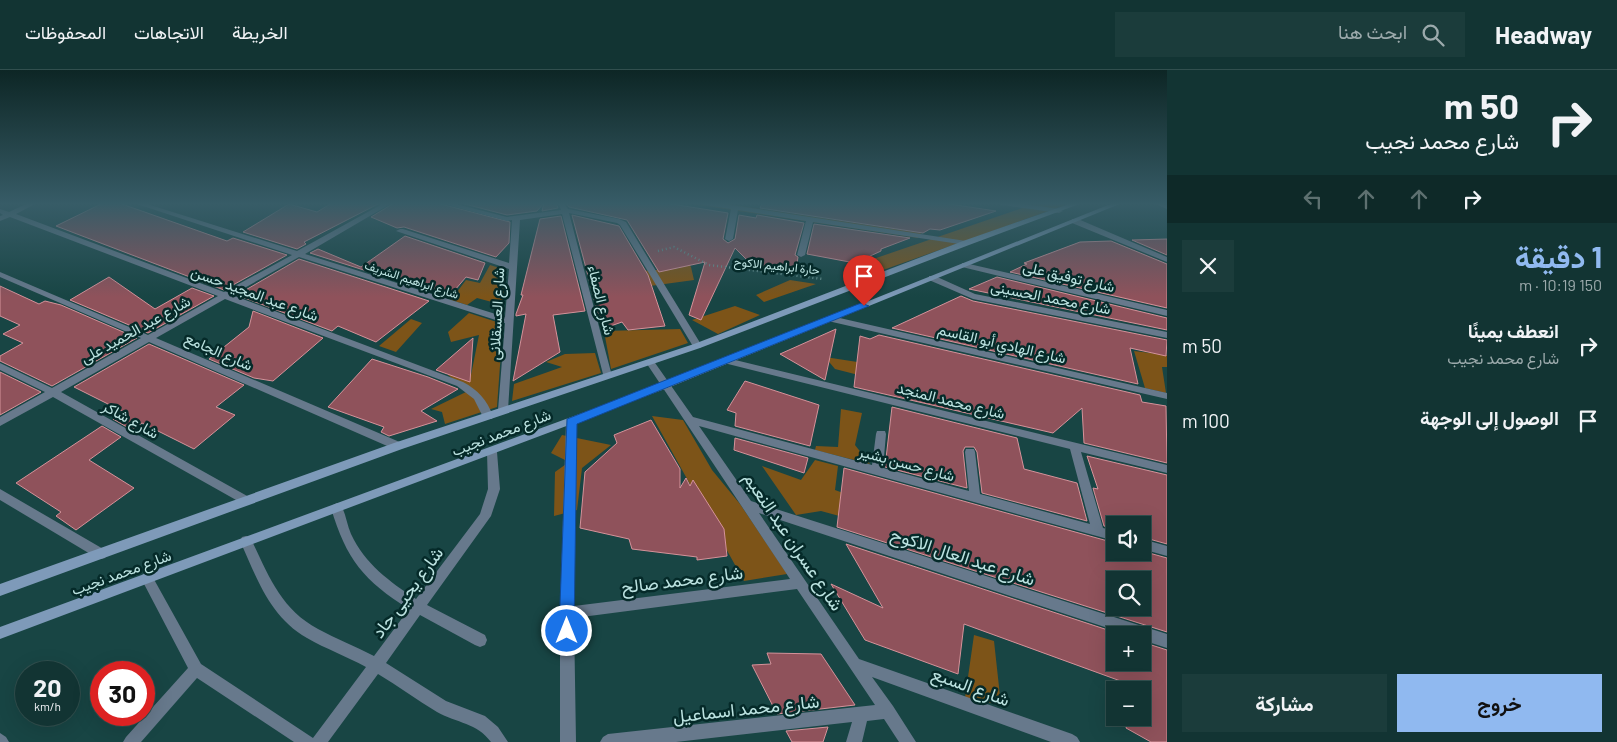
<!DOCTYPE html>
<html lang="ar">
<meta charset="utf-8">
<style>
:root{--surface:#123433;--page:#1b3c3b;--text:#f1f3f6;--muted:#9caaac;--line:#314f4e;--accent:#90b9f0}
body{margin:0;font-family:Barlow,Vazirmatn,sans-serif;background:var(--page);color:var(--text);direction:rtl;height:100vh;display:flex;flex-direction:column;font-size:19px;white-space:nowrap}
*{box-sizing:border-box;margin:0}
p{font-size:16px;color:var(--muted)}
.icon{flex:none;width:28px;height:28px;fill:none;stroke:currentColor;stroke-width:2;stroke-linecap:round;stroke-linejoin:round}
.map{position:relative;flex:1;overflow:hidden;direction:ltr}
.panel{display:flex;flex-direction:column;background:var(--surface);width:450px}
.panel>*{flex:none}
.banner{background:#123433;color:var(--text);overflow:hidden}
.buttons{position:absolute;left:1106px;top:446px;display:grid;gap:10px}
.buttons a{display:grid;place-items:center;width:45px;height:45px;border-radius:0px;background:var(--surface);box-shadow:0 5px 20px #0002,0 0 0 1px var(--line);font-size:25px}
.speed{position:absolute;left:15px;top:591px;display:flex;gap:10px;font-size:25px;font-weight:700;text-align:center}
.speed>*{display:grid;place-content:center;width:65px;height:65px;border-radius:50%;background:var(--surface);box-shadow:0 5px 20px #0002,0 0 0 1px var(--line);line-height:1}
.speed small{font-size:12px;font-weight:400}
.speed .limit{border:8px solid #d22;background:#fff;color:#111}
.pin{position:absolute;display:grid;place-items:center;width:42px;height:42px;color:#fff;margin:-51px -21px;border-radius:50% 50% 50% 0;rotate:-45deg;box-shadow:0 0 5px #0007}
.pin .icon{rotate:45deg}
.me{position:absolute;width:55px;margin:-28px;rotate:0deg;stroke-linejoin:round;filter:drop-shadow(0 0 4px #0008)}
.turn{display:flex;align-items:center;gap:18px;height:105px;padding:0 15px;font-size:22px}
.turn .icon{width:65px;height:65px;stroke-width:2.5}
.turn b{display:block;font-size:35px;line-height:42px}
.lanes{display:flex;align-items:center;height:48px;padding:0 15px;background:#0003;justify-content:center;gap:25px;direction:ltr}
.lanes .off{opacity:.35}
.round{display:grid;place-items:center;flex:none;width:52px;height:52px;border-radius:0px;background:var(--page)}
.head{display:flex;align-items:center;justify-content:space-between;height:85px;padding:0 15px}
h1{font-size:30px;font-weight:700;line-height:38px;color:var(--accent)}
.action{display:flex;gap:10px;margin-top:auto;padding:10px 15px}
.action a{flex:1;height:58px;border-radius:0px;background:var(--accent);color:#111;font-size:20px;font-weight:700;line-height:58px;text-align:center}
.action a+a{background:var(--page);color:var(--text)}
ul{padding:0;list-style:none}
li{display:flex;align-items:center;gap:15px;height:75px;padding:0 15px}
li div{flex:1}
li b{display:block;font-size:19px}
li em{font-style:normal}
header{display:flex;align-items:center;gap:30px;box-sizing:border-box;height:70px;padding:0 25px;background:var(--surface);border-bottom:1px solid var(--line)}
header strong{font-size:24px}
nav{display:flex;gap:28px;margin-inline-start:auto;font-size:18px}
.search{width:350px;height:45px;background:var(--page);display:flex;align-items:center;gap:12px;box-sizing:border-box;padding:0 18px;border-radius:0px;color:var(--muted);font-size:19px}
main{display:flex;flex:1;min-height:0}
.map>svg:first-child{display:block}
</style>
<header>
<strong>Headway</strong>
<div class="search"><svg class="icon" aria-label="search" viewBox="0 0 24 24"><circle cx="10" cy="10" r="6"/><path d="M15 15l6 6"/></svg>ابحث هنا</div>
<nav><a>الخريطة</a><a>الاتجاهات</a><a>المحفوظات</a></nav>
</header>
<main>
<section class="panel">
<div class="banner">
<div class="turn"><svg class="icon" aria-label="right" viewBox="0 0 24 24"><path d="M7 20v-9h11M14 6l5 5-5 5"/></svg><div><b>50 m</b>شارع محمد نجيب</div></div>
<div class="lanes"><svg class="icon off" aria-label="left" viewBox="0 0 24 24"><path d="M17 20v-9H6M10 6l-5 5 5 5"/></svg><svg class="icon off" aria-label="ahead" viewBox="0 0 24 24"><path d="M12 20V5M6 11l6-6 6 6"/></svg><svg class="icon off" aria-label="ahead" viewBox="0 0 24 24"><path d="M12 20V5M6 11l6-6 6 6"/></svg><svg class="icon" aria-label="right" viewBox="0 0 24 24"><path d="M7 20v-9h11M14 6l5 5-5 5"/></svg></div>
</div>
<div class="head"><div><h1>1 دقيقة</h1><p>150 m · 10:19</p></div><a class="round"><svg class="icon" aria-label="close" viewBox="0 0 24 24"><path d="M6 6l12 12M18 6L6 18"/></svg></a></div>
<ul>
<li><svg class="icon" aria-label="right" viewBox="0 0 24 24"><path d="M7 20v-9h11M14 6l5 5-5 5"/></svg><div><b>انعطف يمينًا</b><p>شارع محمد نجيب</p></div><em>50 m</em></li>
<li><svg class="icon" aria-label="arrive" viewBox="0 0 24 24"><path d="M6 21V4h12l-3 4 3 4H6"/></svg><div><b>الوصول إلى الوجهة</b></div><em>100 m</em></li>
</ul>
<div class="action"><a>خروج</a><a>مشاركة</a></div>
</section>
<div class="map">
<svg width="1167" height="672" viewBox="0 0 1167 672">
<rect width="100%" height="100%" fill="#184544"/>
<!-- green -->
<path fill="#7d5418" d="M685,133h36l200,30 -3,5z
M1037,133h34l-202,72 -25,-6z
M684,187l7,10 3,13 -44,6 -31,-13 61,-5z
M490,195l16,5 -3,35 -26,-7 -10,7 -16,-5 15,-20 14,3z
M790,210l26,4 -52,18 -8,-7z
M735,236l25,9 -42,19 -26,-14z
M469,243l34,11 -6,83 -52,17 -3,-12 -11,-3 37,-18 -20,-16 6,-4 17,4 8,-40 -28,7 -3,-10z
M411,249l11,4 -26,29 -17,-6z
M680,259l8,14 -77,26 -7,-38z
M868,268l18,10 4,35 -55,-14 -10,-12 39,6z
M1134,281l33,4v12h-5l4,26 -21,-5z
M595,283l6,20 -89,28 2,-17 48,-17 -16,-5 19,-8z
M841,339l21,4 -7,32 15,19 -55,-14 1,-4 22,1z
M652,346l31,4 29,50 28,34 47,70 -43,7z
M562,365l49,10 -29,23 -5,42 -23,6 1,-44 14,-10 -18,-9z
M815,390l23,6 -3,24 27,10 -8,20 -33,-9 -25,4 -34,-49 39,14z
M974,565l20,6 7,64 -36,-7z"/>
<!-- building -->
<path fill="#8f525b" stroke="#d5929a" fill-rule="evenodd" d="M103,133h16l108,38 6,-3 54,17 -63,35 -168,-64z
M332,133h48l-76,39 2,2 -9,5 -54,-17 46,-28 28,8z
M394,133h43l73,19 -1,21 -13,14 -92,-30 -7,1 -26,-11z
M461,133h95l2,5 -16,3 2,-8 -7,8 -30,4z
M566,133h100l62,10 -5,26 5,4 7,-4 4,-24 17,3 1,-3 47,8 -9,32 3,2 -2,13 -44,-5 -17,-17 -34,72 -12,-5 16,-53 -46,10 -32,-52 -58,-13z
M762,133h181l53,8 -56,19 -10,-1 -7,4 -163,-25z
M572,145l47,11 29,49 17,51 -37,4 -6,-8 -20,7z
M561,146l24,95 -32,4 7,37 -47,29 13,-67 -10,2v-2l7,-19h-2l19,-76z
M814,154l96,14 -29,11v2l-26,12 -48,-9z
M405,166l80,27 -7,17 -12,-3 -17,20 -139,-44 8,-4 43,18z
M1167,169v16l-35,-15z
M1111,171l56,23v44l-157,-36 17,-8 -3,-1 56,-21z
M299,189l130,42 -53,41 -38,-16 -6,5 -95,-36z
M109,207l46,32 37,-21 22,8 -66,37 -78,-33z
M997,207l170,41v12l-198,-41z
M0,216l39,18 6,-3 16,4 76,33 -85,48 -52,-25v-5l23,-13 -20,-9 17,-9 -20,-9z
M961,226l12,5 194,39 -1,16 -36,-8 8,36 -246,-56z
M253,241l70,27 -50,43 -19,-3 -45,-19 40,-32z
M836,259l-11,51 -45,-26z
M879,265l261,60 2,7 24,4 1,57 -83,-20 -2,-35 -29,25 -199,-46 6,-51 10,3z
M473,268l-3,44 -34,-12z
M149,274l95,41 -28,22 19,8 -41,34 -52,-26 -10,7 -19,-11 11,-7 -50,-25z
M372,289l56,18 30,12 -37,22 16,10 -48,15 -8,-4 3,-5 -56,-20z
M0,302l41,20 -41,23z
M745,311l74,24 -9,41 -75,-20 1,-13 -9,-3z
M892,337l125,31 7,31 53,14 10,38 -105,-28 -5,-41 -3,-5h-9l-2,4 4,37 -82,-21z
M651,350l29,49v19l6,-10 4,8 3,-6 31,49 3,27 -30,4v-3l-65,-8 -3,-10 -49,-11 5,-56 32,-29 -3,-8z
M102,356l19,11 -32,23 45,28 -58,42 -20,-14 5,-4 -45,-29z
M735,368l73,20 -4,15 -70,-23z
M1087,386l80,19v69l-25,-7v-12h-27v4l-11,-3 -11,-38 5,1z
M844,398l271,75v9l27,-1 25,7v74l-330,-105zM1115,510h27v28h-27z
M846,474l277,91h-8v27h27v-20l25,8v92h-16l-25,-14 3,-10h13v-28h-6l1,-3 -173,-63 -6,50 -93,-34 -34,-56 52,24z
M767,583l54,1 34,51 -78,9 -25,-49 19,-1z
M828,657l-5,15h-31l-6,-11z"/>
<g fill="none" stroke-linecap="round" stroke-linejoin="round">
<!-- path -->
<path stroke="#6d9795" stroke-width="2.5" stroke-dasharray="1 3" stroke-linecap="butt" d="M658,181l16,-4 35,18 114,14"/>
<!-- minor -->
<path fill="#67798c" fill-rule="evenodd" d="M28,133h9l-21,11 208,78 68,-37 -158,-52h10l153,48 87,-48h8l-87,51 200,63 4,-48 -113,-38 4,-2h3l106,34 3,-43 -5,1 -66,-18h11l55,14 54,-7 -3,-7h6l4,6 51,10 7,3 76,124 -2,2h-6l-74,-123 -3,-2 -48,-10 43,163 -5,3 -3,-1 -42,-164 -42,6 -12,190 -5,4 -5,-4 7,-87 -206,-66 -67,38 231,87c15,8 24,18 30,34l-1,3h-8l-10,-20 -17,-13 -232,-87 -69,39 246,105 1,3 -1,3h-8l-245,-107 -88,50 188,105 2,3 -2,3 -4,2 -192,-108 -53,29v-9l45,-25 -45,-22v-7l52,25 89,-50 -141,-61v-5l148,63 70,-39 -208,-79 -10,4v-5l3,-1 -3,-2v-4l9,3z
M701,133h17l248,38 4,2 -4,2 -153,-23 -8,33 -4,2 -4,-2 9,-34 -68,-11 -5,29 -4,2 -4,-2 6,-30 -27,-4z
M998,133h19l42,6 4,2 -4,2 -58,-8z
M1154,133l13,2v4l-12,-5z
M1072,149h6l89,38v5l-95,-39z
M962,193h3l202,47v6l-205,-49z
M929,206h6l40,18 192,38v6l-194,-39 -44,-19z
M831,246l336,77v6l-339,-78 -1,-2 1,-2z
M727,288l440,107v8l-86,-21 22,76 12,3v10l-416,-115 52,75 416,133v14l-25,-8v-5h-13l-370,-122 100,146 213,75 5,3 3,5h-29l-179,-65 21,29 23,36h-17l-15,-23 -17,2 -5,21h-16l6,-20 -176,20h-76l3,-5 5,-3 267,-29 -78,-116 -223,29 2,124h-16v-129l6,-191 1,-3h8l1,3 -2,184 216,-27 -143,-215 -2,-2 2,-2h6l40,57 179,48 4,-31 1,-3h8l1,3 -3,34 86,23 -4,-39 1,-3h8l1,3 5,42 110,30 -20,-75 -346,-86 -2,-2z
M492,378l4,1 1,3 3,37 -9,27 -64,89 58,30 2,5 -2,5 -5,2 -5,-2 -55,-30 -34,48 60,38 39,15 13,11 10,15h-17c-14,-19 -34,-19 -54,-30 -20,-12 -39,-26 -59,-38l-50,68h-34l-97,-64 -56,64h-18l3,-5 62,-69 -45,-86 -2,-4 2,-4 4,-2 4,2 50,90 112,74 53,-71c-20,-11 -40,-18 -59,-29 -38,-22 -50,-60 -67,-97l2,-4 4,-1 4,1c18,37 30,72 68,92 18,10 37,17 56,27l35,-47c-45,-28 -63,-50 -78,-101l2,-3 4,-2 4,2c5,9 6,20 10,29 14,30 39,48 65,65l64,-85 8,-25 -1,-37 1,-3z
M0,419l105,61 2,4 -2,4 -4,1 -4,-1 -97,-58z
M1142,469l25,7v10l-25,-7z
M0,663l6,4 3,5h-9z"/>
<!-- secondary -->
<path fill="#7e9ab9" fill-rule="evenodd" d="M1072,133h10l-113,42 -269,103 -298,101 -402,147v-12l394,-141 300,-99 269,-103z
M1113,133h9l-452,184 -670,252v-12l664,-244z"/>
</g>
<!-- sky -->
<linearGradient id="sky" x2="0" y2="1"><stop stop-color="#0d2625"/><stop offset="0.59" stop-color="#375c67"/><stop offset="1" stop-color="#375c67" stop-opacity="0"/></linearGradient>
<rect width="1167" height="227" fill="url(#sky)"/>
<!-- route -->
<path fill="#1a73e8" stroke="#114b97" d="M861,233l8,3 -292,118 -3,207 -2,5 -5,2 -6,-2 -2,-5 8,-212z"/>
<g text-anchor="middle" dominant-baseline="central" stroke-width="5" stroke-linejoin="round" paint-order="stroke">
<!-- far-street labels -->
<g font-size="12" fill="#bce3e1" stroke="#052a29">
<text transform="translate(777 195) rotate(6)">حارة ابراهيم الاكوح</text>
<text transform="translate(412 209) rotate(18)">شارع ابراهيم الشريف</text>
</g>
<!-- street labels -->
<g font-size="15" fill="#bce3e1" stroke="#052a29">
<text transform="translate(1069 206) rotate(13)">شارع توفيق على</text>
<text transform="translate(255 223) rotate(20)">شارع عبد المجيد حسن</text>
<text transform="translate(1051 227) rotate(11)">شارع محمد الحسينى</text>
<text transform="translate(602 230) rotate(76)">شارع الصفاء</text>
<text transform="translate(496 244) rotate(-87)">شارع العسقلانى</text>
<text transform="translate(135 259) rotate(-29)">شارع عبد الحميد على</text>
<text transform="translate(1002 273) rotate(13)">شارع الهادي أبو القاسم</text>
<text transform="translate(219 281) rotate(24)">شارع الجامع</text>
<text transform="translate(951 330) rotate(14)">شارع محمد المنجد</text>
<text transform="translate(131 349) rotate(29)">شارع شاكر</text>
<text transform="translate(501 362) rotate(-21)">شارع محمد نجيب</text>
<text transform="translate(907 393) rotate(15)">شارع حسن بشير</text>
<text transform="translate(121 502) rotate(-20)">شارع محمد نجيب</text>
</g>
<!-- near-street labels -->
<g font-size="18" fill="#bce3e1" stroke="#052a29">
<text transform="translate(794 471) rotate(56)">شارع عسران عبد النعيم</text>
<text transform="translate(963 486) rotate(18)">شارع عبد العال الاكوح</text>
<text transform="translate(682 509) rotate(-7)">شارع محمد صالح</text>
<text transform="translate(407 522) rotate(-54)">شارع يحيى جاد</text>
<text transform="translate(971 616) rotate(20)">شارع السبع</text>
<text transform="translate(746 638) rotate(-6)">شارع محمد اسماعيل</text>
</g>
</g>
</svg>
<div class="buttons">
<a><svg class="icon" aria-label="sound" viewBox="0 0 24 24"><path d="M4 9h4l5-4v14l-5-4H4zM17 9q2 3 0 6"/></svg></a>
<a><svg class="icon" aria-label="search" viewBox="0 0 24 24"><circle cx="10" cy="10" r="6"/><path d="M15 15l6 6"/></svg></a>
<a>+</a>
<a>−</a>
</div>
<div class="speed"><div>20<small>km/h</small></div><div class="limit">30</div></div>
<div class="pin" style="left:864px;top:236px;background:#d93025"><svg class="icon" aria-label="arrive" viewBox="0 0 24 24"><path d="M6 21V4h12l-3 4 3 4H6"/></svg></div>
<svg class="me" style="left:567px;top:561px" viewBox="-20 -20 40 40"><circle r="17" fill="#1a73e8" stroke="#fff" stroke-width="3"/><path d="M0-11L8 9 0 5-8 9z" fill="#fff"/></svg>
</div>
</main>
